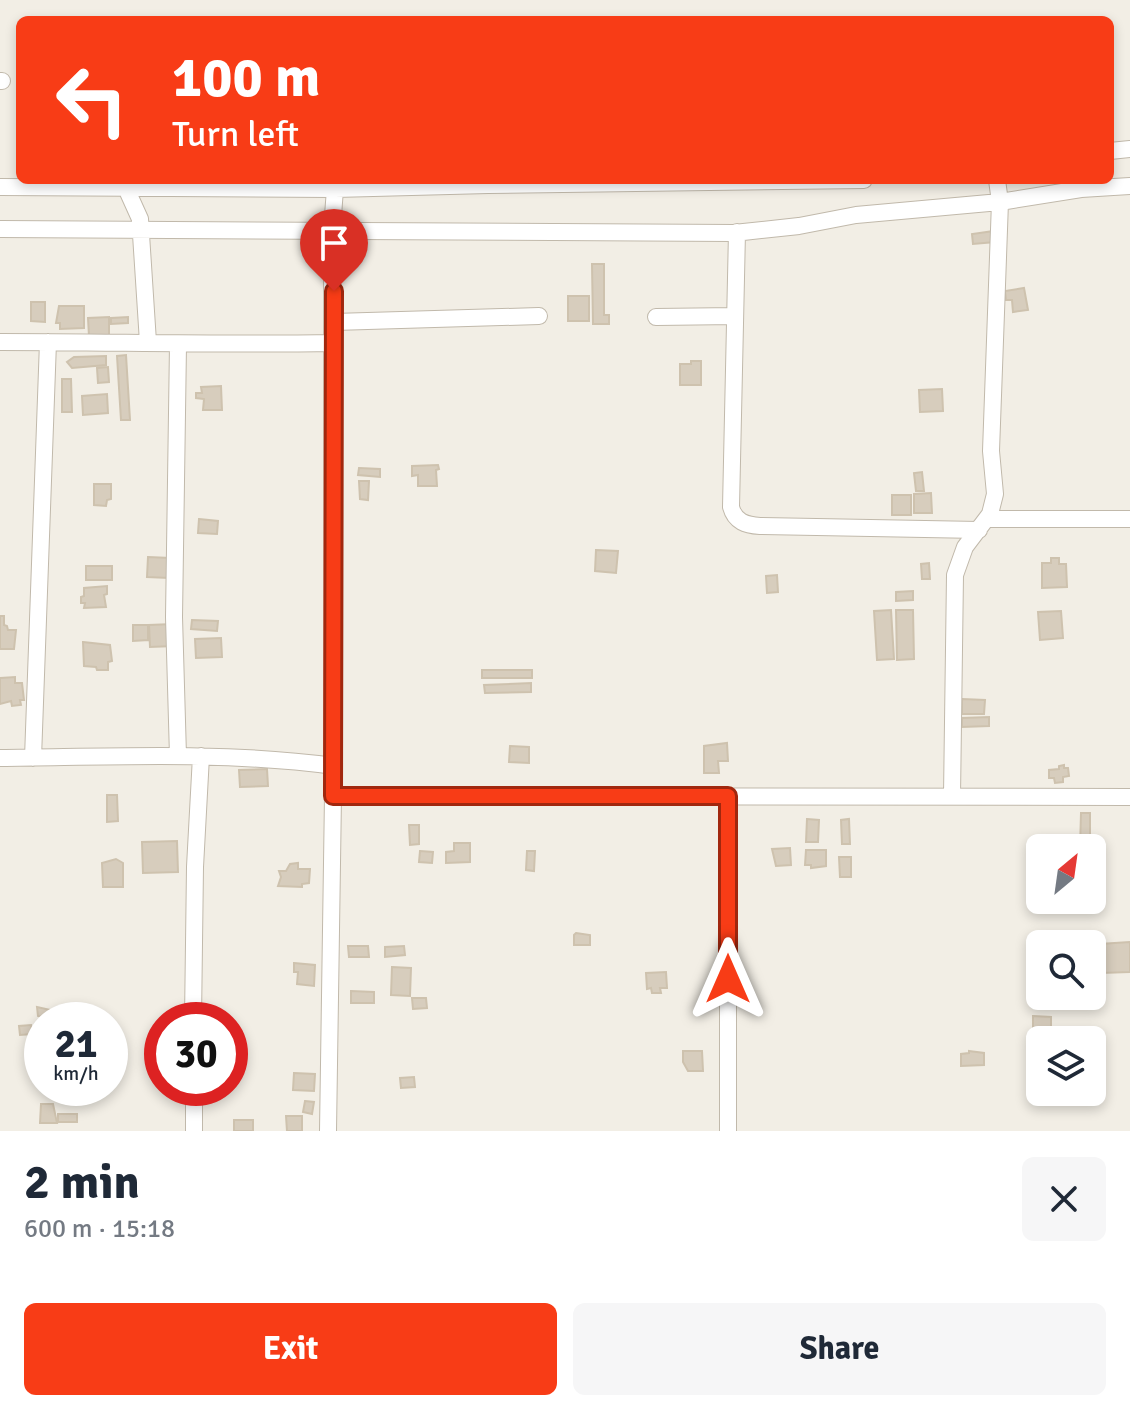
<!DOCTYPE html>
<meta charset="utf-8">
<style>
:root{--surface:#fff;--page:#f6f6f7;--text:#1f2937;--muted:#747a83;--accent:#f83c16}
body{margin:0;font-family:Signika,sans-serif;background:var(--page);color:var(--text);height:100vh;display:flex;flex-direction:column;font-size:30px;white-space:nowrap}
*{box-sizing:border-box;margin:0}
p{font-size:26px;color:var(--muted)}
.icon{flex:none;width:44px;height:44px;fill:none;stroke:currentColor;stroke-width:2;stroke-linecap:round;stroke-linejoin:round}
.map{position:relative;height:1131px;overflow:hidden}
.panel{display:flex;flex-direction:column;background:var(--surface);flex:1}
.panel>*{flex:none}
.top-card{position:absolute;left:16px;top:16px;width:1098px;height:168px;border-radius:12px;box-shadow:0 4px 12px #0003;background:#f83c16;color:#fff;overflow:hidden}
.needle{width:52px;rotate:29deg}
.buttons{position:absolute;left:1026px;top:834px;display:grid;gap:16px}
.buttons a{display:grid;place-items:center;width:80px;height:80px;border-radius:12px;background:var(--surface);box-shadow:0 4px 12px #0003;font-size:40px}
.speed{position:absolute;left:24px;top:1002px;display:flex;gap:16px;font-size:40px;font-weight:700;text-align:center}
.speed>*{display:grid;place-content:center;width:104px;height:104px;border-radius:50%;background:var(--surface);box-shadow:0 4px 12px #0003;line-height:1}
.speed small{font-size:20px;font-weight:400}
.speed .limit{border:12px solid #d22;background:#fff;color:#111}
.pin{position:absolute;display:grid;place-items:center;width:68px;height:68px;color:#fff;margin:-82px -34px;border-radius:50% 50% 50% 0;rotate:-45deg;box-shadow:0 0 8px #0007}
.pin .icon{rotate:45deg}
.me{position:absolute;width:88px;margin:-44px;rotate:0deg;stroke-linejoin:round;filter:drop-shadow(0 0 6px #0008)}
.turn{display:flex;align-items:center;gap:28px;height:168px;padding:0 24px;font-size:36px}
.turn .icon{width:104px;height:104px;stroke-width:2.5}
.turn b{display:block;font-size:56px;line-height:68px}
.round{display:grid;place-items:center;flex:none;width:84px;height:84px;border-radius:12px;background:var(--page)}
.head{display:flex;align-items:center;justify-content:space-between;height:136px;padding:0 24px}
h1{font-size:48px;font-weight:700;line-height:60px}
.action{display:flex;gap:16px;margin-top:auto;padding:16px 24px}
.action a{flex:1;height:92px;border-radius:12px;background:var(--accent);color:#fff;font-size:32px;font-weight:700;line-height:92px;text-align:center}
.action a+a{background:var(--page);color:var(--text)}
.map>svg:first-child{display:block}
</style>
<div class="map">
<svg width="1130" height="1131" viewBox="0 0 1130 1131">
<rect width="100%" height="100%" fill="#f2eee5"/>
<!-- building -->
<path fill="#d7cdbd" stroke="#cec2ae" stroke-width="2" d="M994,231l1,11 -22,2 -1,-10z
M592,264h12v51h5v9h-16z
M1024,288l4,22 -15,2 -1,-12h-6l-1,-9z
M568,296h21v25h-21z
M31,302h14v20l-14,-1z
M59,306h25v22l-24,1v-6h-4z
M109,317v19h-20l-1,-18z
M128,317v6l-17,1v-6z
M126,355l4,65h-9l-4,-64z
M106,356v9l-34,3 -5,-6 7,-5z
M691,361h10v24h-21v-21h11z
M108,367l1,15 -11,1 -1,-15z
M62,379h9l1,33h-10z
M221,386l1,24h-19l1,-11 -8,-1v-5h6l-1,-6z
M942,389l1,22 -23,1 -1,-22z
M107,394l1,19 -25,2 -1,-19z
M438,465l1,4 -3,1 1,16h-19v-11l-6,1v-10z
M359,468l21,1v8l-22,-2z
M922,472l2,19h-8l-2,-18z
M359,481h10l-1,19 -8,-1z
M94,484h17v15l-4,1 -1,6 -12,-1z
M931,493l1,20h-18v-19z
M892,495h19v20h-19z
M199,519l19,2 -1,13 -19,-1z
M596,550l22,1 -2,22 -21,-2z
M148,557l22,1 -1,20 -22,-1z
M1051,558h8v6h7l1,23 -25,1v-25h9z
M929,563l1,16h-8l-1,-15z
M86,566h26v14h-26z
M777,575l1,17 -11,1 -1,-17z
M107,586v8l-3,1 2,12 -22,1 1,-5h-4v-6l3,-1v-8z
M913,591v9l-17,1v-9z
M891,610l3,49 -17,1 -3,-49z
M896,610h17l1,49 -17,1z
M1061,611l2,27 -23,2 -2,-28z
M0,616h4v9l3,1 1,4h8l-2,19h-14z
M192,620l26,1 -1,10 -26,-2z
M173,624l1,22 -24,1 -1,-22z
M133,625h15v15l-15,1z
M221,638l1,19 -26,1 -1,-19z
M83,642l27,3 2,16 -4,1v8h-11l-1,-3 -12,-1z
M482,670h50v8h-50z
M15,677v6h7l2,17h-4l1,5 -9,1 -1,-5 -11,3v-26z
M531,683v9l-46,1 -1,-8z
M962,699l23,1 -1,14h-22z
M989,717v9l-27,1v-9z
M727,743l1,18h-10l1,12h-15v-27z
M510,746l19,1v16l-20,-1z
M1064,765v3h4l1,8 -6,1v5l-8,1 -1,-5h-5v-8l10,-1v-3z
M267,769l1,17 -28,1 -1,-17z
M107,795h10l1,26 -11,1z
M1081,813h9v35h-10z
M807,819l12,1 -1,22h-12z
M849,819l1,25h-8l-1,-24z
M409,825h10v19l-9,1z
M177,841l1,31 -35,1 -1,-31z
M454,843h16v19l-24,1v-11l8,-1z
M790,848l1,17 -15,1 -4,-17z
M806,850h20v16l-15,2v-3h-6z
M420,851l13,1 -1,11 -13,-1z
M527,851h8l-1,20 -8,-1z
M839,857h12v20h-11z
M116,859l7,4v24h-20l-1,-24z
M298,863v6h12l-1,14 -7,1v3l-24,-1 3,-9 -2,-6h7l4,-7z
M576,933l14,2v10h-16v-10z
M1130,942v30l-29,1 -1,-29z
M348,946h20l1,11h-20z
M404,946l1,9 -20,2v-10z
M294,963l21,2 -1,21 -17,-2 1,-12h-4z
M392,967l19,1 -1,28 -19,-1z
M666,972l1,16h-7l1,5h-9l-1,-5 -4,1 -1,-16z
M351,991l23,1v11h-23z
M412,998h14l1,10 -14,1z
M37,1007l18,4 1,9 -18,-4z
M1033,1016l18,1v11h-18z
M31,1025l1,9 -12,1 -1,-9z
M683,1051h19l1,20h-15l-5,-9z
M969,1051l15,2v12l-23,1v-12l8,-1z
M294,1073l21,1 -1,17 -21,-1z
M414,1077l1,10 -14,1 -1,-10z
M305,1101l9,1 -2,12 -9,-2z
M41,1104h12l4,19h-17z
M58,1114h19v8h-19z
M286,1116h16v15h-15z
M234,1120h19v11h-19z"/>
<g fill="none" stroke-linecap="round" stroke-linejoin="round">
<defs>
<path id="minor" d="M0,81h2
M1110,151l20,-2
M0,187l335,2 153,-4 376,-5
M126,188l14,31 8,123
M0,229l734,4 65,-7 57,-11 144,-13 81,-13 49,-3
M737,232l-6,275c4,15 15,18 29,19l219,4
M656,317l79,-1
M334,322l205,-6
M0,342c112,0 223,3 334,1
M987,519h143
M178,756l-4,-139 4,-272
M0,758c111,-1 223,-7 334,8
M33,758l15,-416
M333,796l-1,-567 3,-40
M952,796l3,-221 10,-28 25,-33 5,-20 -4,-43 9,-249 -3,-22
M193,1020l2,-153 6,-111
M194,1088v43
M328,1131l5,-335 797,1
M728,1131v-335"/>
</defs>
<!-- minor casing -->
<use href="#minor" stroke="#c1b9ab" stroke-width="18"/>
<!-- minor -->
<use href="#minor" stroke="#fff" stroke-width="16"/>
</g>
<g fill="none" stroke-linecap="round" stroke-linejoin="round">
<defs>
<path id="route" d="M334,291l-1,505h395v183"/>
</defs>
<!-- route casing -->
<use href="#route" stroke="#a1270e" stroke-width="20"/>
<!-- route -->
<use href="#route" stroke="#f83c16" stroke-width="14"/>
</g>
</svg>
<div class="buttons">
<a><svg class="needle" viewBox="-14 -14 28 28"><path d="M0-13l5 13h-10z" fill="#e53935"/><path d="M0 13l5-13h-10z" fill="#747a83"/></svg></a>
<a><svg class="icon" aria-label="search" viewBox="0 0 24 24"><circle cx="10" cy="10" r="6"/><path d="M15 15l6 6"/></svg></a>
<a><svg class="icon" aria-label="layers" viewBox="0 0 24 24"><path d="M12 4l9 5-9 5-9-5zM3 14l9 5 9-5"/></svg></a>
</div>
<div class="speed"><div>21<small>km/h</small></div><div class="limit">30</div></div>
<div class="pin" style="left:334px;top:291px;background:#d93025"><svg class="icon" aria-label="arrive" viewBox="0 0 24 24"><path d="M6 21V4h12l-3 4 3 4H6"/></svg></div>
<svg class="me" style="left:728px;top:979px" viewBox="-20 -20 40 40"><path d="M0-17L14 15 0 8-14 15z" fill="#f83c16" stroke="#fff" stroke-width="4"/></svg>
<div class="top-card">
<div class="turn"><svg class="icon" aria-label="left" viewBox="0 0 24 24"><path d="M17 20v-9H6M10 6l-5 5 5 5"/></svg><div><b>100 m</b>Turn left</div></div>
</div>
</div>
<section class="panel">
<div class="head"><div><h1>2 min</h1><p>600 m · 15:18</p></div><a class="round"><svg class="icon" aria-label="close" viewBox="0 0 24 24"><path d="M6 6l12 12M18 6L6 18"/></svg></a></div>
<div class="action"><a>Exit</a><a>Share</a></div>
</section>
